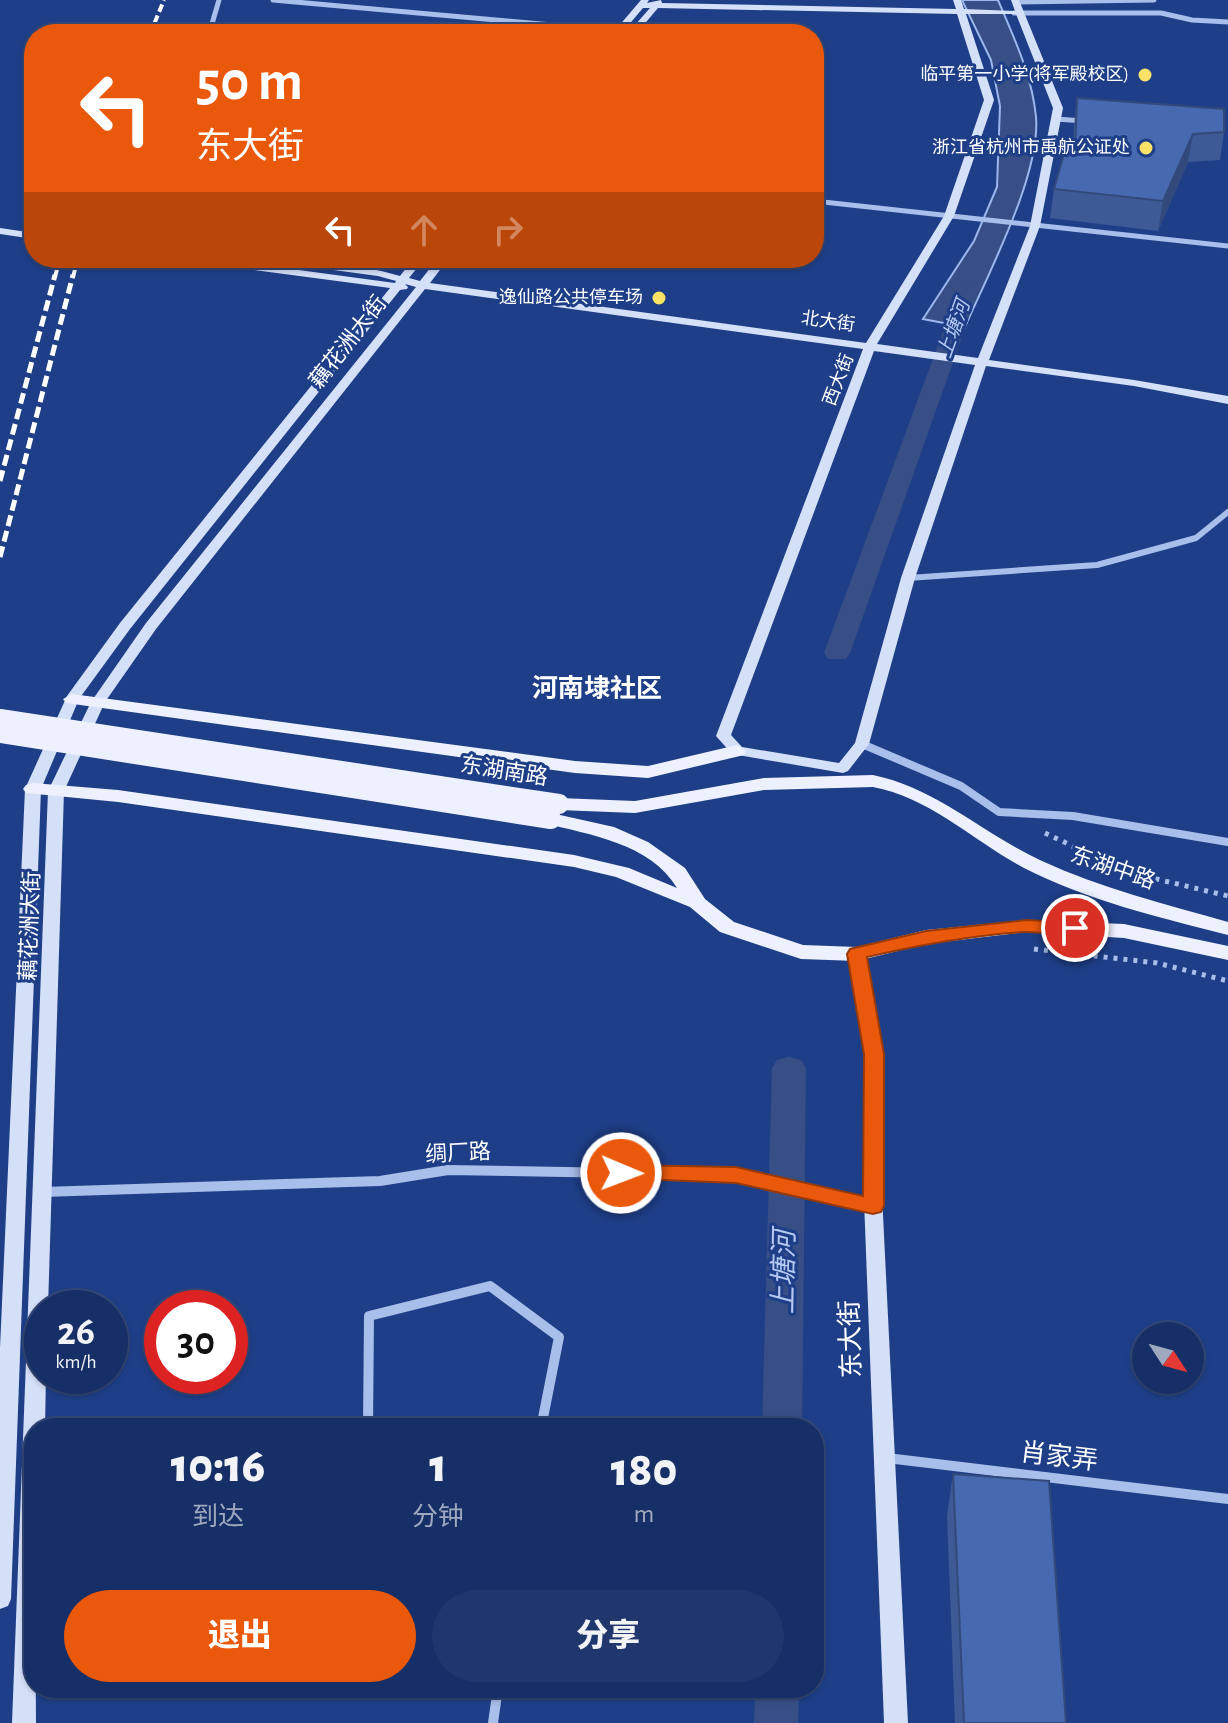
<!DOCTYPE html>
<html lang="zh">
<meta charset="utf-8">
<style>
:root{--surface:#162f66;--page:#1f376c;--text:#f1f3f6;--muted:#9ea9bf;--line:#354a7a;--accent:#ea580c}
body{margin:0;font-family:"Alegreya Sans","Noto Sans SC",sans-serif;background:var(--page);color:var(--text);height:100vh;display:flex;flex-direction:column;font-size:30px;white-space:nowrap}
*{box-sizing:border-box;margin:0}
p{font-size:26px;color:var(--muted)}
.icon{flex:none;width:44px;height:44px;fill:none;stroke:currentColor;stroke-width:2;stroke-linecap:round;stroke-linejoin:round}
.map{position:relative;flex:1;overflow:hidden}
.sheet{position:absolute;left:24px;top:1418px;width:800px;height:280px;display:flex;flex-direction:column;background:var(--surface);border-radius:32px;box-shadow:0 2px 6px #0004,0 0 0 2px var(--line)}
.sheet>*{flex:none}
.banner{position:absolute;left:24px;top:24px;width:800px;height:244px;border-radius:32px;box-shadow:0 2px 6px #0004,0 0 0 2px var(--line);background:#ea580c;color:#fff;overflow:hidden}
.needle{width:52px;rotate:126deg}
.controls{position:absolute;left:1132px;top:1322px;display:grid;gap:16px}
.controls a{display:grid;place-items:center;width:72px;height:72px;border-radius:50%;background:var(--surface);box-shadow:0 2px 6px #0004,0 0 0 2px var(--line);font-size:40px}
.speed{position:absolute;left:24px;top:1290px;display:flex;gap:16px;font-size:40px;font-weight:700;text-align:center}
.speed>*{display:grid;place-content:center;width:104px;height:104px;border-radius:50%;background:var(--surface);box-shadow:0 2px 6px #0004,0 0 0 2px var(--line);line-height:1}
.speed small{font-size:20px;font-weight:400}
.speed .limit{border:12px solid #d22;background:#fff;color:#111}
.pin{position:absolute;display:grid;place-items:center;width:68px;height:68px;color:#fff;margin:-34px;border:4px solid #fff;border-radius:50%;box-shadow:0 2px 8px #0007}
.me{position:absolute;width:88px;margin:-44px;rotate:91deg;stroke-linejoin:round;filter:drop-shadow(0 0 6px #0008)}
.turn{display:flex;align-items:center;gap:28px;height:168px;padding:0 40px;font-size:36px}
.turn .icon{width:104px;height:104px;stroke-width:2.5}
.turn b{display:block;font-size:56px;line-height:68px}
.lanes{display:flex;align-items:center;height:76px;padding:0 40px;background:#0003;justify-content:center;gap:40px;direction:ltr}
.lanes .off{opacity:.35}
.eta{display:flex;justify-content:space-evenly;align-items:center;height:136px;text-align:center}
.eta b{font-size:48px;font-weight:800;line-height:56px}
.primary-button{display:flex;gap:16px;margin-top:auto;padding:16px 40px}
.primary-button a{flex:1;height:92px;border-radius:48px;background:var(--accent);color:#fff;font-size:32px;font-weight:800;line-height:92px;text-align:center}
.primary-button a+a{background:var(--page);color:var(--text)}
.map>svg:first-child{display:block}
</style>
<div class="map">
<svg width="1228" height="1723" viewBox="0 0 1228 1723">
<rect width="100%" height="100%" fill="#1e3f88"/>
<!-- water -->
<path fill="#374f86" stroke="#9bb7ed" stroke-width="2" d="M962,0h36c16,38 34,75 38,117 5,57 -48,157 -71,210l-42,-8 51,-78 23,-54 3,-81 -9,-46z"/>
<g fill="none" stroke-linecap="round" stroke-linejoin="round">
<!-- canal -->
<path fill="#374f86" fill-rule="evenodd" d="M970,280l10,6 -130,367 -4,6h-18l-4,-6 136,-367z
M789,1057l12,3 5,8 -4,360h-40l10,-360 5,-8z
M755,1688h44l-1,35h-44z"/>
<!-- path -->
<path stroke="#a8beeb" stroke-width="5" stroke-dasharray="4 6" stroke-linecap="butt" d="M1045,833l82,39 101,24
M1034,949l123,14 71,18"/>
<!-- street-far3 -->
<path stroke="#a8beeb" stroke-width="5" d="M273,0l346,31
M1017,2l137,-2
M1014,13h147l31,7 36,2
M209,34l10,-34
M1056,119l28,2
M814,201l414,45"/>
<!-- street-far2 -->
<path stroke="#a8beeb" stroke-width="6" d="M908,578l189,-13 99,-27 32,-26"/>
<!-- street-far1 -->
<path stroke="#a8beeb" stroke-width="8" d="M862,744l99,42 38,26 74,4 155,26"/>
<!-- street -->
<path stroke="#a8beeb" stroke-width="10" d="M43,1192l337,-11 68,-11 288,5 137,31
M368,1428l1,-112 121,-30 69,51 -18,91
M887,1458l341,41
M493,1723l5,-35"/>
<!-- secondary -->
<path fill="#d4dff8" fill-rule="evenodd" d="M641,0h8l-2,3 14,-3 1,3 294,6 -3,-9h8l3,9 51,2 -4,-11h8l44,108 -23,118 -51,134 145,20 94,16v8l-94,-18 -148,-20 -71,212 -46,166 -21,27 -5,2 -111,-19 -16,-18 147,-387 -438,-60 -269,340 -51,73 -41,89 -16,517h-6v68h4l-1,52h-11l2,295h-24l36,-932 43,-89 55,-79 270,-336 -11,-3 3,3 -1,2 -7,1 -270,339 -51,70 -38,90 -30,810 -3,7 -8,3v-261l25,-559 42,-93 53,-73 270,-335 -204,-27 -5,-3h29l185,25 1,-2 -18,-5 -112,-15 -5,-3c46,0 95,5 139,18l14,-18h11l-16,20 11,3 18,-23h11l-19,25 436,60 78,-127 40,-116 -27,-86 -299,-6 -22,26h-9l23,-26h-7l-22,26h-9zM966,14h50l37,94 -23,118 -52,132 -101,-14 77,-128 40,-116zM874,351l101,14 -74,213 -46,165 -16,20 -97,-16 -11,-12z
M0,228l34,5v6l-34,-5z
M857,949l8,5 18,100 -2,120 27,549h-24l-21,-549 2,-120 -16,-100z"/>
<!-- primary -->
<path fill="#edf1fe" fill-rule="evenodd" d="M72,694l503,67 73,5 89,-21 9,6 -2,4 -96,23 -73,-5 -509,-70 -3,-4z
M873,775c64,13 110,59 169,86 59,27 123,43 186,61v13c-67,-17 -142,-35 -204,-67 -49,-26 -95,-71 -151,-81l-109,3 -129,23 -76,-3 -10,-6 10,-6 76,3 129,-23z
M33,783l85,7 456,65 55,13 48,20c-27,-45 -87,-53 -133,-65l-3,-4 3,-4 7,-2 63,14 34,15 37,26 20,31 29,23 69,23 54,2 69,-17 101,-10 97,4 104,22v14l-104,-22 -97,-6 -101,12 -69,17 -56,-2 -81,-27 -30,-25 -74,-30 -42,-10 -456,-65 -92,-9 -3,-4 3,-4z"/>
<!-- rail-far1 -->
<path stroke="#fff" stroke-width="4" stroke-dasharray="8 4" stroke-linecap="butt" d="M150,34l14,-34
M55,277l5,-19
M73,277l5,-19"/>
<!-- rail -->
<path stroke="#fff" stroke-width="5" stroke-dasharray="11 5" stroke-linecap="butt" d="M0,481l55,-206
M0,557l73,-282"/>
<!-- primary-bridge -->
<path stroke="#edf1fe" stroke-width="20" d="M0,719l559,85
M0,733l551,86"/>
</g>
<!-- wall -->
<path fill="#3d5a97" d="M1077,98l147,34 -4,28 -32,2 -30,69 -108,-13 4,-29 19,-38 1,-25z
M953,1474l113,249h-111l-8,-207z"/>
<!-- shaded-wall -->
<path fill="#324a7b" d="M1193,134l-5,28 -30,69 5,-30z"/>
<!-- building -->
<path fill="#4769b0" stroke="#324a7b" stroke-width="2" d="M1077,98l147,11v23l-31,2 -30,67 -109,-12 11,-39 10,1z
M953,1474l96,7 17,242h-102z"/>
<!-- route -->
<path fill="#ea580c" stroke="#983908" stroke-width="2" d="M1027,920l48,3 10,5c-12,13 -43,3 -60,4 -53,3 -106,13 -158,25l17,97v152l-3,6 -8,2 -137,-31 -123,-5 -3,-5 3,-6 8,-2 115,2 127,29 1,-142 -17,-100 3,-5 76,-18z"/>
<!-- markers -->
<g fill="#fae267" stroke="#1e3f88" stroke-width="3">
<circle cx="1145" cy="75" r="8"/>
<circle cx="1146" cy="148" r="8"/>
<circle cx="659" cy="298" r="8"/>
</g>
<g text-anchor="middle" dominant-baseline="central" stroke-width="6" stroke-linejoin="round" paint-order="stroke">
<!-- far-poi labels -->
<g font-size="18" fill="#fff" stroke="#1e3f88" text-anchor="end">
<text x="1129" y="75">临平第一小学(将军殿校区)</text>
<text x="1130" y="148">浙江省杭州市禹航公证处</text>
<text x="643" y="298">逸仙路公共停车场</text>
</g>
<!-- far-street labels -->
<g font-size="18" fill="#fff" stroke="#1e3f88">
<text transform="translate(828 322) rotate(8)">北大街</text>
<text transform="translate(839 380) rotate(-69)">西大街</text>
</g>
<!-- far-water labels -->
<g font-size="20" font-style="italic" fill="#b4c8f2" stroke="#1e3f88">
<text transform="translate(954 329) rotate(-70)">上塘河</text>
</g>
<!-- street labels -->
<g font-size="22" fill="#fff" stroke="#1e3f88">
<text transform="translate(348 342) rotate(-52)">藕花洲大街</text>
<text transform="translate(504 771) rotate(9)">东湖南路</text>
<text transform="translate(1113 868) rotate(19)">东湖中路</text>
<text transform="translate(30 926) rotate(-88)">藕花洲大街</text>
<text transform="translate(458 1153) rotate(-3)">绸厂路</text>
</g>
<!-- quarter labels -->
<g font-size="26" font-weight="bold" fill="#fff" stroke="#1e3f88">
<text x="597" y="689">河南埭社区</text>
</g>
<!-- near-street labels -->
<g font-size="26" fill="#fff" stroke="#1e3f88">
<text transform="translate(851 1339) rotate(-92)">东大街</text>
<text transform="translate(1059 1457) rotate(7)">肖家弄</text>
</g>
<!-- near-water labels -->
<g font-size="28" font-style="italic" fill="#b4c8f2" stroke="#1e3f88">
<text transform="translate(785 1272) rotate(-89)">上塘河</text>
</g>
</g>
</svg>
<div class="controls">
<a><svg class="needle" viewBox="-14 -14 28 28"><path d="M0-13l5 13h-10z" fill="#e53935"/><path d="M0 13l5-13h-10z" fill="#9ea9bf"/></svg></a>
</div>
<div class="speed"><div>26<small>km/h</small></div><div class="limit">30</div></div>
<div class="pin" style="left:1075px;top:928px;background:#d93025"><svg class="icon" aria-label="arrive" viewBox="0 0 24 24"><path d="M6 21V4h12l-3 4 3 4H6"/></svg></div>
<svg class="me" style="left:621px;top:1173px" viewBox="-20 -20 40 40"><circle r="17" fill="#ea580c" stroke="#fff" stroke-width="3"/><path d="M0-11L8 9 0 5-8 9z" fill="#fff"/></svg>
<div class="banner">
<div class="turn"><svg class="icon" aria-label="left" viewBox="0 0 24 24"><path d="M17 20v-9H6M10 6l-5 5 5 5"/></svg><div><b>50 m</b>东大街</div></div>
<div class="lanes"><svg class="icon" aria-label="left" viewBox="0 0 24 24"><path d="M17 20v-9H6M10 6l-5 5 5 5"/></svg><svg class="icon off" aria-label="ahead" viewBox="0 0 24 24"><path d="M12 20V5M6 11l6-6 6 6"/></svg><svg class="icon off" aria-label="right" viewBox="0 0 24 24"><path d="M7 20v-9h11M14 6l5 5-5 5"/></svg></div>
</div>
<section class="sheet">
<div class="eta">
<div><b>10:16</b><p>到达</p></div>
<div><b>1</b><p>分钟</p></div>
<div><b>180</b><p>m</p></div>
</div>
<div class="primary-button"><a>退出</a><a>分享</a></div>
</section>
</div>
